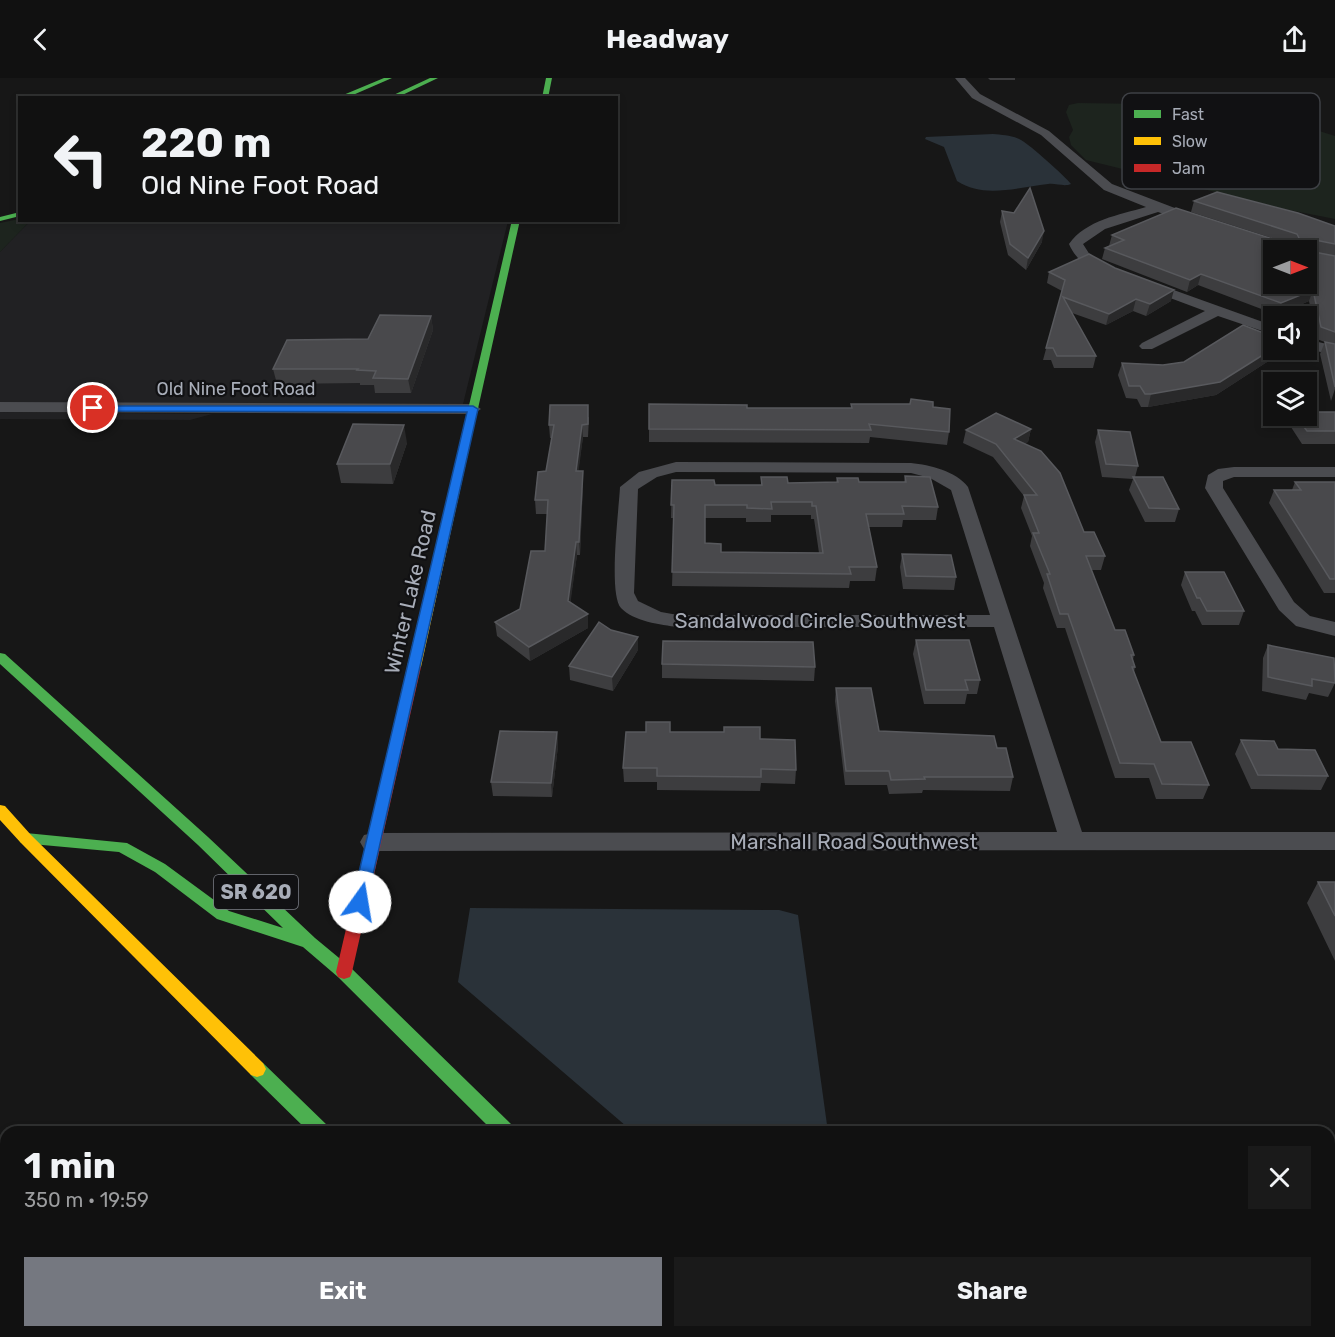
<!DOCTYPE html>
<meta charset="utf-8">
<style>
:root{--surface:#111;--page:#1a1a1a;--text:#f1f3f6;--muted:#9c9d9f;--line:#303131;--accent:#757880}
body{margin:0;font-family:Rubik,sans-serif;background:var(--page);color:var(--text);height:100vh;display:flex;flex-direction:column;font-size:22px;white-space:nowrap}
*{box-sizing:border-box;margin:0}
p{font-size:20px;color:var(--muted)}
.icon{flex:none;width:33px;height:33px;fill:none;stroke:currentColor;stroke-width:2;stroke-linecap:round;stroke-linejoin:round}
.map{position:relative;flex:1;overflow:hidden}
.panel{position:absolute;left:0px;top:1048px;width:1335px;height:212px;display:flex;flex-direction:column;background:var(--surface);border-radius:18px 18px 0 0;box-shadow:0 3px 9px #0003,0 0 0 2px var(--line)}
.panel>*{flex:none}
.guide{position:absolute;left:18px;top:18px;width:600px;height:126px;border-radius:0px;box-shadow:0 3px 9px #0003,0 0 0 2px var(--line);background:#111;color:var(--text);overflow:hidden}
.needle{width:39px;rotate:90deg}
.buttons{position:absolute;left:1263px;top:162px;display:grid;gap:12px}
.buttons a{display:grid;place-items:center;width:54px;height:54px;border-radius:0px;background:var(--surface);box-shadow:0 3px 9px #0003,0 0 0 2px var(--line);font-size:30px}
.pin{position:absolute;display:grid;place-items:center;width:51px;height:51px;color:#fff;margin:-26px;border:3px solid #fff;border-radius:50%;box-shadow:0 2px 6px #0007}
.me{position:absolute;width:66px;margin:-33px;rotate:13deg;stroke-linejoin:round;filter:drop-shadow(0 0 4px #0008)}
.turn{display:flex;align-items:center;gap:21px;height:126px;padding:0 24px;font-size:27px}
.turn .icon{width:78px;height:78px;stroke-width:2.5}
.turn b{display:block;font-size:42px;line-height:51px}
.round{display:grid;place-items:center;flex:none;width:63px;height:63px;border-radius:0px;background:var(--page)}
.summary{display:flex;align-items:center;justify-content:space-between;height:102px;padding:0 24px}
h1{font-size:36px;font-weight:700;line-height:45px}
.button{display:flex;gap:12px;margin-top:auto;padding:12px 24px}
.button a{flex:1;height:69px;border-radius:0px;background:var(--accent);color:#fff;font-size:24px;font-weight:700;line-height:69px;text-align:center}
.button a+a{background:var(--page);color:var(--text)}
header{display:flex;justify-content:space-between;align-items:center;height:78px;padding:0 24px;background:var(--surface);font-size:27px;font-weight:700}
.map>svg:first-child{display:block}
</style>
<header><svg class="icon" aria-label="back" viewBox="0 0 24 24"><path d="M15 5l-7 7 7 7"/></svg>Headway<svg class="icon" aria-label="share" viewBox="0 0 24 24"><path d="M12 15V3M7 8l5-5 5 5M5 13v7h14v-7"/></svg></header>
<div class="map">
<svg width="1335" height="1259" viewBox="0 0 1335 1259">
<rect width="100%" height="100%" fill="#171717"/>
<!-- built -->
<path fill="#212123" d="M30,143h478l-45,183 -463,-1v-151z
M0,334l212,2 -22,6 -190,-1z
M231,1254h206l5,5h-212z"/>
<!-- green -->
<path fill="#1d241e" d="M1078,25l65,1 74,6 23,20 73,-1 22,7v83l-51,-10 -198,-49 -15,-15 -2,-8 4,-7 -7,-18 3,-7z
M19,141l11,2 -30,31v-29z"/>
<!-- water -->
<path fill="#2a3239" d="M993,56c9,1 19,1 28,6 9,5 44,36 50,44 -7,3 -15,-1 -23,0 -30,3 -64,15 -91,-3l-13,-34 -19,-8 1,-2z
M470,830l309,2 19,5 30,217h-195l-175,-150z"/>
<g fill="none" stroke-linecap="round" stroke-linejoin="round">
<!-- lane -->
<path fill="#4b4c50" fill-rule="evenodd" d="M262,1254h18l-1,5h-18z"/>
<!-- street -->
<path fill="#4b4c50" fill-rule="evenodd" d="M955,0h10l15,16 69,37 63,53 89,34 1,3 -6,4 -38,-13 -53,17 -22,15 7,11 26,16 -7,4c-17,-4 -33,-14 -40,-31 17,-24 50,-29 77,-37l-42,-17 -63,-55 -69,-37z
M1143,201l131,47v9l-56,-19 -66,33h-10l-3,-3 3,-3 63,-32 -67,-25 -2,-3 2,-3z
M1306,261l29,7v10l-29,-8z
M0,324l473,2 8,5 -8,5 -473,-2z
M676,384l235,1c19,2 45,8 57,24l114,345h253v18l-962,1 -9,-2 -4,-7 4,-7 9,-2 684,-1 -63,-205h-316c-17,-2 -45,-6 -57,-19 -13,-14 -2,-99 -1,-121l19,-15zM676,394l235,1 19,5 21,12 39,125h-312l-17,-3 -23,-11 -4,-8 4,-104 19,-12z
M1234,389h101v10h-101l-11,4v7l71,114 16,14 25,6v14l-39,-10 -17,-16 -74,-122 3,-13 10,-6z"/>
<!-- fast -->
<path fill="#4caf50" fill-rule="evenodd" d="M384,0h8l-46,20h-10z
M430,0h8l-42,20h-9z
M546,0h6l-4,20h-6z
M20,134v4l-20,5v-4z
M512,142h8l-49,220 -5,3 -5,-3z
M0,575l5,1 203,183 107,101 35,29 163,159 2,6h-21l-156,-155 -35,-30 -86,-28 -62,-47 -36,-20 -98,-9 -3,-4 3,-4 5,-2 101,10 38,21 64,47 54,17 -85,-83 -198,-181z
M257,983l6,2 65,63 2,6h-21l-58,-57 -3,-6 3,-6z
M508,1254h24l2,5h-24z"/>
<!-- slow -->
<path fill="#ffc107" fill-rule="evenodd" d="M466,359l5,3 -50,227 -7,4 -7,-4 54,-227z
M0,727l5,1 26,29 232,228 3,6 -3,6 -6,2 -6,-2 -230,-232 -21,-23z"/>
<!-- jam -->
<path fill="#c62828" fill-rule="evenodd" d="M414,585l7,4 -69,305 -2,5 -6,2 -6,-2 -2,-5 71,-305z
M705,1254h24l2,5h-24z"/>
</g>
<!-- wall -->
<path fill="#3d3d3f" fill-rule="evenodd" d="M988,0h27v2h-25z
M1194,123l141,25v163l-4,12 -11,-47 5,-12 2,1 -10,-4 -8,-38 -32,14 -79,-30 -11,7 -85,-33 3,-11 4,-2 3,-11 169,6 -90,-29z
M1002,133l40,31 -16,28 -18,-15 -8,-33z
M1049,194l122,29 -25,15 -13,-5 -27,14 -34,-12 24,43 -3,12h-39l-3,-8h-8l19,-69 -15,-8z
M431,238l2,14 -22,63h-36l-1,-8h-14v-2l-83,1 -4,-15 95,-30z
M1281,275l-65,42 -68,12h-7l-4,-8 -11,-1 -8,-23 4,-12 41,2z
M649,326l98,4h104v-4l82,3 16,25 -2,13 -77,-8 -1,6 -220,-1z
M1335,334v32h-33l-13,-20 3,-8h14z
M589,339l-1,20h-5l-5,34h5v13l-3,71h-3l-7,47 18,26 -58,33 -33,-25 -2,-14 25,-13 25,-58 3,-37h-12l-1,-14 11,-29 6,-33h-2l-1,-13z
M1031,351l-3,13 -3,1 59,89 21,24 -4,14h-10l24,60 19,25 -1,5 2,7 -1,5 27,70 48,43 -6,14h-47l-7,-21h-34l-50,-150h-8l-14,-40 1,-5 -14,-37 2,-10 -11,-28 3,-12 -31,-39 -30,-14 3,-13z
M1098,352l40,36 -3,11 44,32 -4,13h-30l-16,-32 4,-11 -31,-2 -7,-35z
M407,365l-14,41 -52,-1 -4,-19z
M905,398l33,31 -2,13h-33l-1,7h-33l8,40 -2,14h-25l-1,7 -177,-2 2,-68h-3l1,-38 43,5h46v-8l27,6 48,-1 1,-4 22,4h45zM771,437h40v4h3l5,34 -98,-1 -16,-9v-25h41v4h25z
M1295,404h40v111h-11l-55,-90 5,-13h18z
M902,476l54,23 -2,13 -51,-1 -3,-22z
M1185,494l59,39 -5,14h-37l-7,-14h-3l-11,-26z
M916,562l64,40 -3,14h-10l-2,10h-41l-11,-50z
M1268,567l67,38 -7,14 -19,-4 -3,7 -44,-9 1,-33z
M638,572l-25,41 -43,-11 -1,-14z
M662,586l153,3 -1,14 -152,-3z
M836,610l43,43 118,17 16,29 -3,14 -87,-1 -1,3 -33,1 -2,-9h-42l-10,-84z
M557,654l1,14 -6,51 -59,-1 -2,-14z
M646,654h24l90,7 36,31 -1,14 -34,-1 -1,8 -103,-1v-8h-33l-1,-14z
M1241,662l37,9 50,27 -7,14 -70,-1 -16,-35z
M1318,804h17v79l-28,-58z"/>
<!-- shaded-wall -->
<path fill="#29292a" d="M1044,153l-2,11 -16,28 2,-12z
M1201,196l-3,11 -11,7 3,-12z
M1174,212l-3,11 -25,15 4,-12z
M1313,212l-4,11 -32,14 4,-12z
M1136,221l-3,12 -27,14 3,-11z
M431,238l2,14 -22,63 -3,-14z
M1274,270v2h8l-1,3 -65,42 -68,12 3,-13z
M404,347l3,18 -14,41 -3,-20z
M582,347l1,12 -6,47 -1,-13z
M1031,351l-3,13 -17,9 3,-12z
M583,393v13l-3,71 -1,-13z
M576,464l1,13 -8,59 -1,-13z
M588,536v14l-58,33 -1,-14z
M638,559v13l-25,41 -1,-14z
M557,654l1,14 -6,51 -1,-14z"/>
<!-- building -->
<path fill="#49494c" stroke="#58595d" stroke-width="1.5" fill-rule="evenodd" d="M1030,110l14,43 -16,27 -18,-14 -8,-33 12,2z
M1217,114l81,21 37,13v18l-25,-5 -2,2 1,10 26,5v76l-14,-5 -8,-37 -32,13 -80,-29 -11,6 -85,-32 19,-8 -12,-5 64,-27 103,33 21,-1 -3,-6 -103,-33zM1274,172h32v34h-32z
M1089,176l26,14 59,22 -24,14 -14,-5 -27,15 -46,-17 33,59h-39l-4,-8h-7l19,-68 -16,-8z
M380,237l51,1 -23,63 -35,-1 3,-7 -19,-1 1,-1h-85l14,-29 81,-1z
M1243,247l31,12v11l-54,34 -69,12h-6l-5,-8h-11l-7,-23 41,2 21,-3z
M1325,264l10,2v43z
M911,321l22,3v5l17,2 -1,23 -80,-8 2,6 -222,-1v-25l98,1v3h105l-1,-4h59z
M550,327h38v19l-6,1 -6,46h7l-4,71h-3l-8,59 20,13 -59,33 -34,-25 25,-13 11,-58h14l3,-51h-13l3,-28 8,-1 8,-46h-5z
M1306,334h29v19h-28l-11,-15h10z
M996,335l35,16 -17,10 27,12 19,22 24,59h10l11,24h-19l29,74h10l9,25h-3l4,12h-3l29,75h30l18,43 -47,-1 -8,-20 -34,-1 -52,-149h-8l-13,-40h3l-17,-41h6l-15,-38h13l-41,-51 -30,-14z
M353,346l51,1 -14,39h-53z
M1098,352l32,2 8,34 -32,-2z
M905,398l25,1 8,30 -36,-1 2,8h-38l11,53h-28l2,7 -179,-2 2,-67h-3l1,-25h42l1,5h47l-1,-8h26l1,6 50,-1 -1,-4h21l1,4h47zM771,424h41v4h4l7,47 -102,-1v-8l-16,-1v-38h42v3l25,1z
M1133,399h30l16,32 -30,-1z
M1295,404h40v97h-5l-56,-89h27z
M902,476l49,1 5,22 -50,-1z
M1185,494h39l20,39h-37l-7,-13h-3z
M599,544l12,8 27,7 -26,40 -43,-11z
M916,562h53l11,40h-15l3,10h-42z
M663,563l150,1 2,25 -153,-3z
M1268,567l66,13 1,25 -23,-4v7l-44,-9z
M836,610h35l8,43 115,5 3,12h9l7,29h-89l1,2 -34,1 -2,-9h-43z
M646,644h24v10h54v-5h36v12l35,1 1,30 -35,-1v8l-104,-1v-8h-34l3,-36h20z
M500,653l57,1 -6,51 -60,-1z
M1241,662l33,1 4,8 37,1 13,26 -70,-1z
M1318,804h17v34z"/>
<!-- route -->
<path fill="#1a73e8" stroke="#114b97" stroke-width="1.5" d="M89,328h384l5,3 -112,497 -6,2 -6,-2 -2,-4 115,-490 -374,-1 -4,-1z"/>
<g text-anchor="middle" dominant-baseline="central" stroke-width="4.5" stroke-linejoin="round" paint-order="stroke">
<!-- far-street labels -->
<g font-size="18" fill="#a8adb8" stroke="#111113">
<text x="236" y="311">Old Nine Foot Road</text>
</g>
<!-- shield labels -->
<rect fill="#111113" stroke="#7b7e86" stroke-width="1.5" x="214" y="797" width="84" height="34" rx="4.5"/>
<g font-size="20" font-weight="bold" fill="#a8adb8">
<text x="256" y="814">SR 620</text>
</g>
<!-- street labels -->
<g font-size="21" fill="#a8adb8" stroke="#111113">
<text transform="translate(410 514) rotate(-77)">Winter Lake Road</text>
<text x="820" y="542">Sandalwood Circle Southwest</text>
<text x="854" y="763">Marshall Road Southwest</text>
</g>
</g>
<!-- legend -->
<rect x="1122" y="15" width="198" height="96" rx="9" fill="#111113" stroke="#3e4045" stroke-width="1.5"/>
<rect x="1134" y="32" width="27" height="8" fill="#4caf50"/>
<rect x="1134" y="59" width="27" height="8" fill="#ffc107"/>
<rect x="1134" y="86" width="27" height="8" fill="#c62828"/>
<g font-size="16" fill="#a8adb8">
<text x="1172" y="42">Fast</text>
<text x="1172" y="69">Slow</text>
<text x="1172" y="96">Jam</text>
</g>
</svg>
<div class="buttons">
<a><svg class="needle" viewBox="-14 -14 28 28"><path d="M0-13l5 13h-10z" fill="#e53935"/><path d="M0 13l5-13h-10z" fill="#9c9d9f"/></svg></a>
<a><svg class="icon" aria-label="sound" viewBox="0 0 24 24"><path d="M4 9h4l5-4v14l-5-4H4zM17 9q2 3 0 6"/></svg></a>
<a><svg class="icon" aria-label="layers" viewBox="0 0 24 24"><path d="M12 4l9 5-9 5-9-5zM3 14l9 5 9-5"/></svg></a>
</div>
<div class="pin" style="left:93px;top:330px;background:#d93025"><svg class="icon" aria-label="arrive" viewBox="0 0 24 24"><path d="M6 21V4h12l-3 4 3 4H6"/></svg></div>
<svg class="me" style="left:360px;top:824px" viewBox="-20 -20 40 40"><circle r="19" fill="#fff"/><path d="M0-13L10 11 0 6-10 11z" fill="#1a73e8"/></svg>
<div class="guide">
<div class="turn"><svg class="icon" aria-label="left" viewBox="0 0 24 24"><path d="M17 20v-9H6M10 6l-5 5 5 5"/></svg><div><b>220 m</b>Old Nine Foot Road</div></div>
</div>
<section class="panel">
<div class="summary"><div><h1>1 min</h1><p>350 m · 19:59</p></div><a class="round"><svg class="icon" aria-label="close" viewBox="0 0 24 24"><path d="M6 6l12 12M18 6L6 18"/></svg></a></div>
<div class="button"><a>Exit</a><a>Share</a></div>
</section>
</div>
